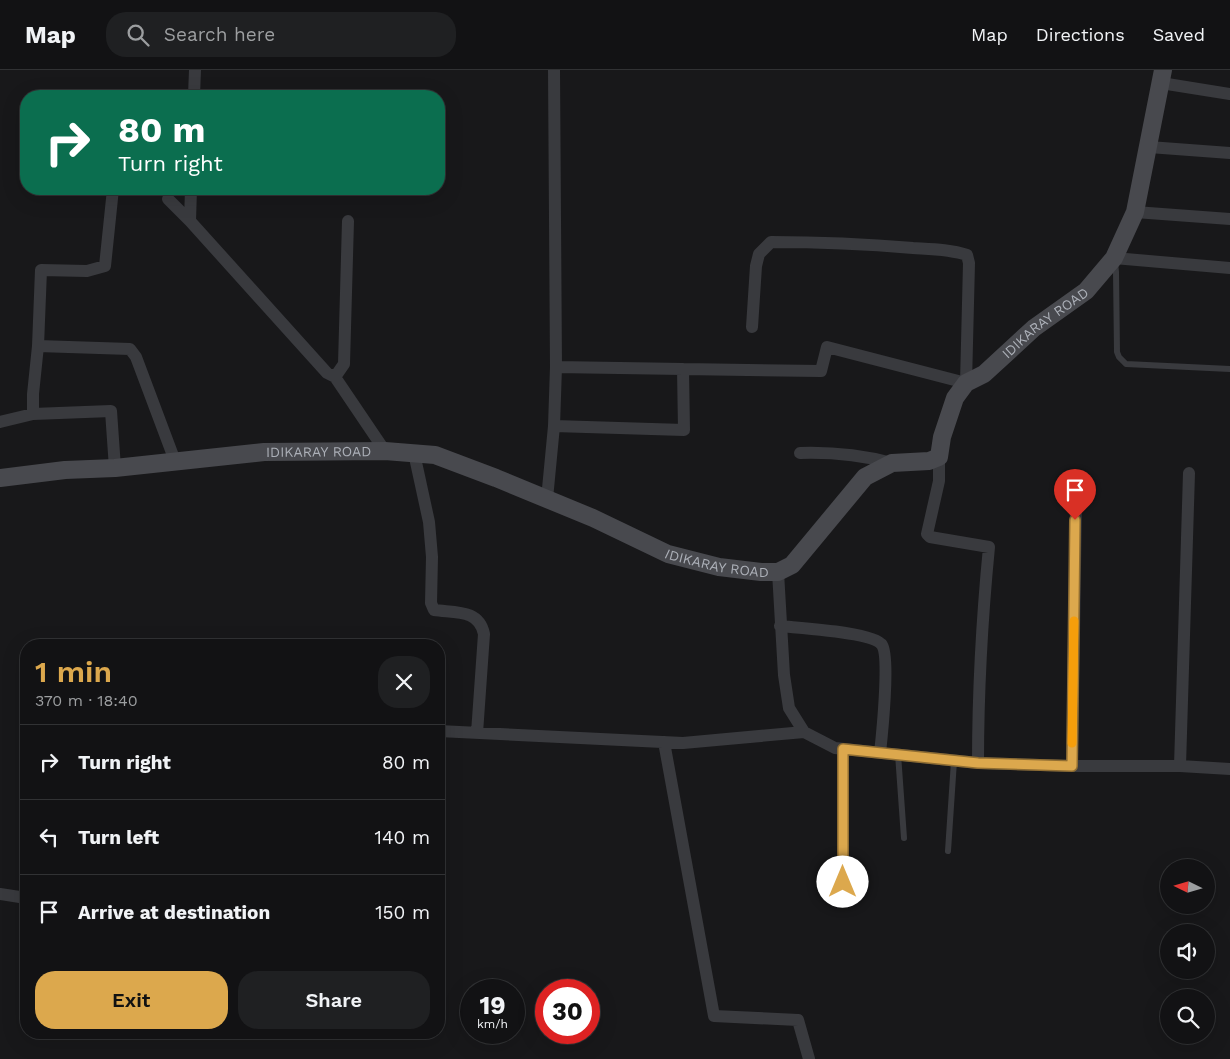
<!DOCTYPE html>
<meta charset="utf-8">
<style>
:root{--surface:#121214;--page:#1f2022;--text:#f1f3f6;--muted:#9c9ea0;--line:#313234;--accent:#dca84d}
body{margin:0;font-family:"Work Sans",sans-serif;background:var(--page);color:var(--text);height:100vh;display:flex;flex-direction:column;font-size:19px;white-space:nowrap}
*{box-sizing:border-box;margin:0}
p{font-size:16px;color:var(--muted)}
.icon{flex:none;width:28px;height:28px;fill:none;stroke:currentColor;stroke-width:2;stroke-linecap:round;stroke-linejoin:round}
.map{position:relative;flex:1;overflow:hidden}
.side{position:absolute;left:20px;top:569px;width:425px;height:400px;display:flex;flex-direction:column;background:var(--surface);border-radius:20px;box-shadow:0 5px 20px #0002,0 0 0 1px var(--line)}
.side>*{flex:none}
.guide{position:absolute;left:20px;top:20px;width:425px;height:105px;border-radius:20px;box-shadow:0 5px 20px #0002,0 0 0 1px var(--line);background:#0b6e4f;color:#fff;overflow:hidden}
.needle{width:32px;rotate:275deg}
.tools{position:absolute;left:1160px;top:789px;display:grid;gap:10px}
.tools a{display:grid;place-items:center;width:55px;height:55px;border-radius:50%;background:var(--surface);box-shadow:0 5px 20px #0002,0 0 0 1px var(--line);font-size:25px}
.speed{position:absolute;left:460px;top:909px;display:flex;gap:10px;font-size:25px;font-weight:700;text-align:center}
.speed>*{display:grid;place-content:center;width:65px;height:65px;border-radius:50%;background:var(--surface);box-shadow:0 5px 20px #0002,0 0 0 1px var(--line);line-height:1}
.speed small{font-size:12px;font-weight:400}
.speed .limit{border:8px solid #d22;background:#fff;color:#111}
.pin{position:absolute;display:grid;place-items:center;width:42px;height:42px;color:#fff;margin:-51px -21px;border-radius:50% 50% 50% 0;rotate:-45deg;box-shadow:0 0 5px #0007}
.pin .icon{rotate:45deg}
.me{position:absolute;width:55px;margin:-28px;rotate:0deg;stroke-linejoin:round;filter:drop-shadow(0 0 4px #0008)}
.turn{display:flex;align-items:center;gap:18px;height:105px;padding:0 15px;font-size:22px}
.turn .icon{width:65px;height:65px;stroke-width:2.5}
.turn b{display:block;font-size:35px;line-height:42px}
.round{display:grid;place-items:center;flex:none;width:52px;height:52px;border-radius:20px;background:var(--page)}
.headline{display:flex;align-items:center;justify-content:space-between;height:85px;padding:0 15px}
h1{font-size:30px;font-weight:600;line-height:38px;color:var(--accent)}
.button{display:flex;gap:10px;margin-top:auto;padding:10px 15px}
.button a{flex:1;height:58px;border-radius:20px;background:var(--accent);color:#111;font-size:20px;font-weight:600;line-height:58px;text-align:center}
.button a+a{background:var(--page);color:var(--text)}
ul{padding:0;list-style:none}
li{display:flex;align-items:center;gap:15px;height:75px;padding:0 15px;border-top:1px solid var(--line)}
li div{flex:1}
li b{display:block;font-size:19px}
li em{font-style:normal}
header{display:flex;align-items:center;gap:30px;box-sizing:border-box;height:70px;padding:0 25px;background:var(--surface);border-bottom:1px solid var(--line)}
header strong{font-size:24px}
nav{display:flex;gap:28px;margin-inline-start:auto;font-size:18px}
.search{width:350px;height:45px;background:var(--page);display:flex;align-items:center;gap:12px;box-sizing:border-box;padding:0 18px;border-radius:20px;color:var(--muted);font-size:19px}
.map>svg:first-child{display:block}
</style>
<header>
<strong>Map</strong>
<div class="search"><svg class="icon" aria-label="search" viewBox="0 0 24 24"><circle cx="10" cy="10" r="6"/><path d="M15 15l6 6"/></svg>Search here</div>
<nav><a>Map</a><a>Directions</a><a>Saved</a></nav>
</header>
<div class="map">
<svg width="1230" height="989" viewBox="0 0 1230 989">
<rect width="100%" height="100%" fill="#18181a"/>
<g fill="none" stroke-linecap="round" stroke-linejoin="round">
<!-- lane -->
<path stroke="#393a3e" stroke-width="6" d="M1115,192l1,10 1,80 2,5 7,7 104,5
M898,684l6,84
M948,781l6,-90"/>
<!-- street -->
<path stroke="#393a3e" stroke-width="12" d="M1161,13l69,11
M194,26l1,-26
M1149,77l81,6
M168,129l22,22 1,-32
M1135,142l95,7
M190,151l137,152 8,4 50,74
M1114,188l116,10
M38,276l92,3 6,8 39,104
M683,299l138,2 6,-24 139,36 3,-120 -2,-8c-17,-6 -37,-6 -54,-7 -47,-4 -94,-6 -142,-6l-12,12 -3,12 -4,61
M335,307l9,-13 4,-143
M33,344v-20l5,-48 3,-76 46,1 18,-5 8,-77
M0,352l33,-8 78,-3 4,57
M554,356l130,4 -1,-61 -127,-2
M414,383l15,69 3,35 -1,46 3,7c21,3 45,-1 50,24l-7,99
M800,383c32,-1 61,2 92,10
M939,387v24l-12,53 3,3 59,10c-7,72 -11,143 -11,216
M547,429l7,-73 2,-59 -2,-297
M778,502l6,103 5,33 15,24 31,16 143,15 94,3h108l50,3
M780,556c18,2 94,6 102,19 8,12 0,90 -2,108
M439,661l244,12 121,-11
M664,672l50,274 84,4 11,39
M1072,696l4,-265
M1180,696l9,-293
M843,812v-133
M0,824l26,4"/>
<!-- secondary -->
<path stroke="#48494e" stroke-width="18" id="s1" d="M0,408l65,-8 50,-2 149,-16 121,-1 50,4 61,23 97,40 75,36 51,13 42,5h17l14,-7 73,-88 27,-14 37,-2 10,-4 3,-20 13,-39 11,-15 18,-9 50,-46 52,-37 28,-33 21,-46 28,-142"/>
</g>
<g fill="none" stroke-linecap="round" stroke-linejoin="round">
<defs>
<path id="route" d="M843,812v-133l135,14 94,3 3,-246"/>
</defs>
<!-- route casing -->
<use href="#route" stroke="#8f6d32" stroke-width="12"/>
<!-- route -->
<use href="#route" stroke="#dca84d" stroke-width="9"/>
<!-- slow -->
<path stroke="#f59e0b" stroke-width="9" d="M1072,673l2,-122"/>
</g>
<g text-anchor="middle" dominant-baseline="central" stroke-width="4" stroke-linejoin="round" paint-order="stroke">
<!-- street labels -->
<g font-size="14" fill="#acb0b8" stroke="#131315">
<text stroke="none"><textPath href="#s1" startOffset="1190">IDIKARAY ROAD</textPath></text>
<text stroke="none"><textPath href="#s1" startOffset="320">IDIKARAY ROAD</textPath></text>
<text stroke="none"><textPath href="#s1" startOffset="740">IDIKARAY ROAD</textPath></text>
</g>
</g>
</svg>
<div class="tools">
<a><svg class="needle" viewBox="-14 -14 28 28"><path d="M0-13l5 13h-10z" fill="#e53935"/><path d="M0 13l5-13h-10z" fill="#9c9ea0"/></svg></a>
<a><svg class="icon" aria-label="sound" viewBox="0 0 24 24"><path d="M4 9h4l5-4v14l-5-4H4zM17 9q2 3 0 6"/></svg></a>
<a><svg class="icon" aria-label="search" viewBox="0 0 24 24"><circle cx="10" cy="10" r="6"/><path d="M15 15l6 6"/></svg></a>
</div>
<div class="speed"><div>19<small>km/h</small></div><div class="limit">30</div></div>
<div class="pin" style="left:1075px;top:450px;background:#d93025"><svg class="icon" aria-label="arrive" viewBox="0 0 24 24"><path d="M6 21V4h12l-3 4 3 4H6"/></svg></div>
<svg class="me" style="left:843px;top:812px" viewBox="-20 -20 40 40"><circle r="19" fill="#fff"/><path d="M0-13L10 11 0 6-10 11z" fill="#dca84d"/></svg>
<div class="guide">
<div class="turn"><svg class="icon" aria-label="right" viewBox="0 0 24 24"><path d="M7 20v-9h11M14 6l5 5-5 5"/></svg><div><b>80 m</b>Turn right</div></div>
</div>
<section class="side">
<div class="headline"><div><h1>1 min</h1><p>370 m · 18:40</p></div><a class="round"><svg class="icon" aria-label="close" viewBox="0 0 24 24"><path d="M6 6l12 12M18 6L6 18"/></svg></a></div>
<ul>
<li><svg class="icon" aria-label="right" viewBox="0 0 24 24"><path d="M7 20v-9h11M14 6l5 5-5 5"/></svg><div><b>Turn right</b></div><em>80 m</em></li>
<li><svg class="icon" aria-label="left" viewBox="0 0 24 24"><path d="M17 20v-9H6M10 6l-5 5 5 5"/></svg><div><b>Turn left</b></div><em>140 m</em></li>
<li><svg class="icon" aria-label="arrive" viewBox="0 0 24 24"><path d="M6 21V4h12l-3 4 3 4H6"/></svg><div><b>Arrive at destination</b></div><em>150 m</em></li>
</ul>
<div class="button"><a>Exit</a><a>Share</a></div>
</section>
</div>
